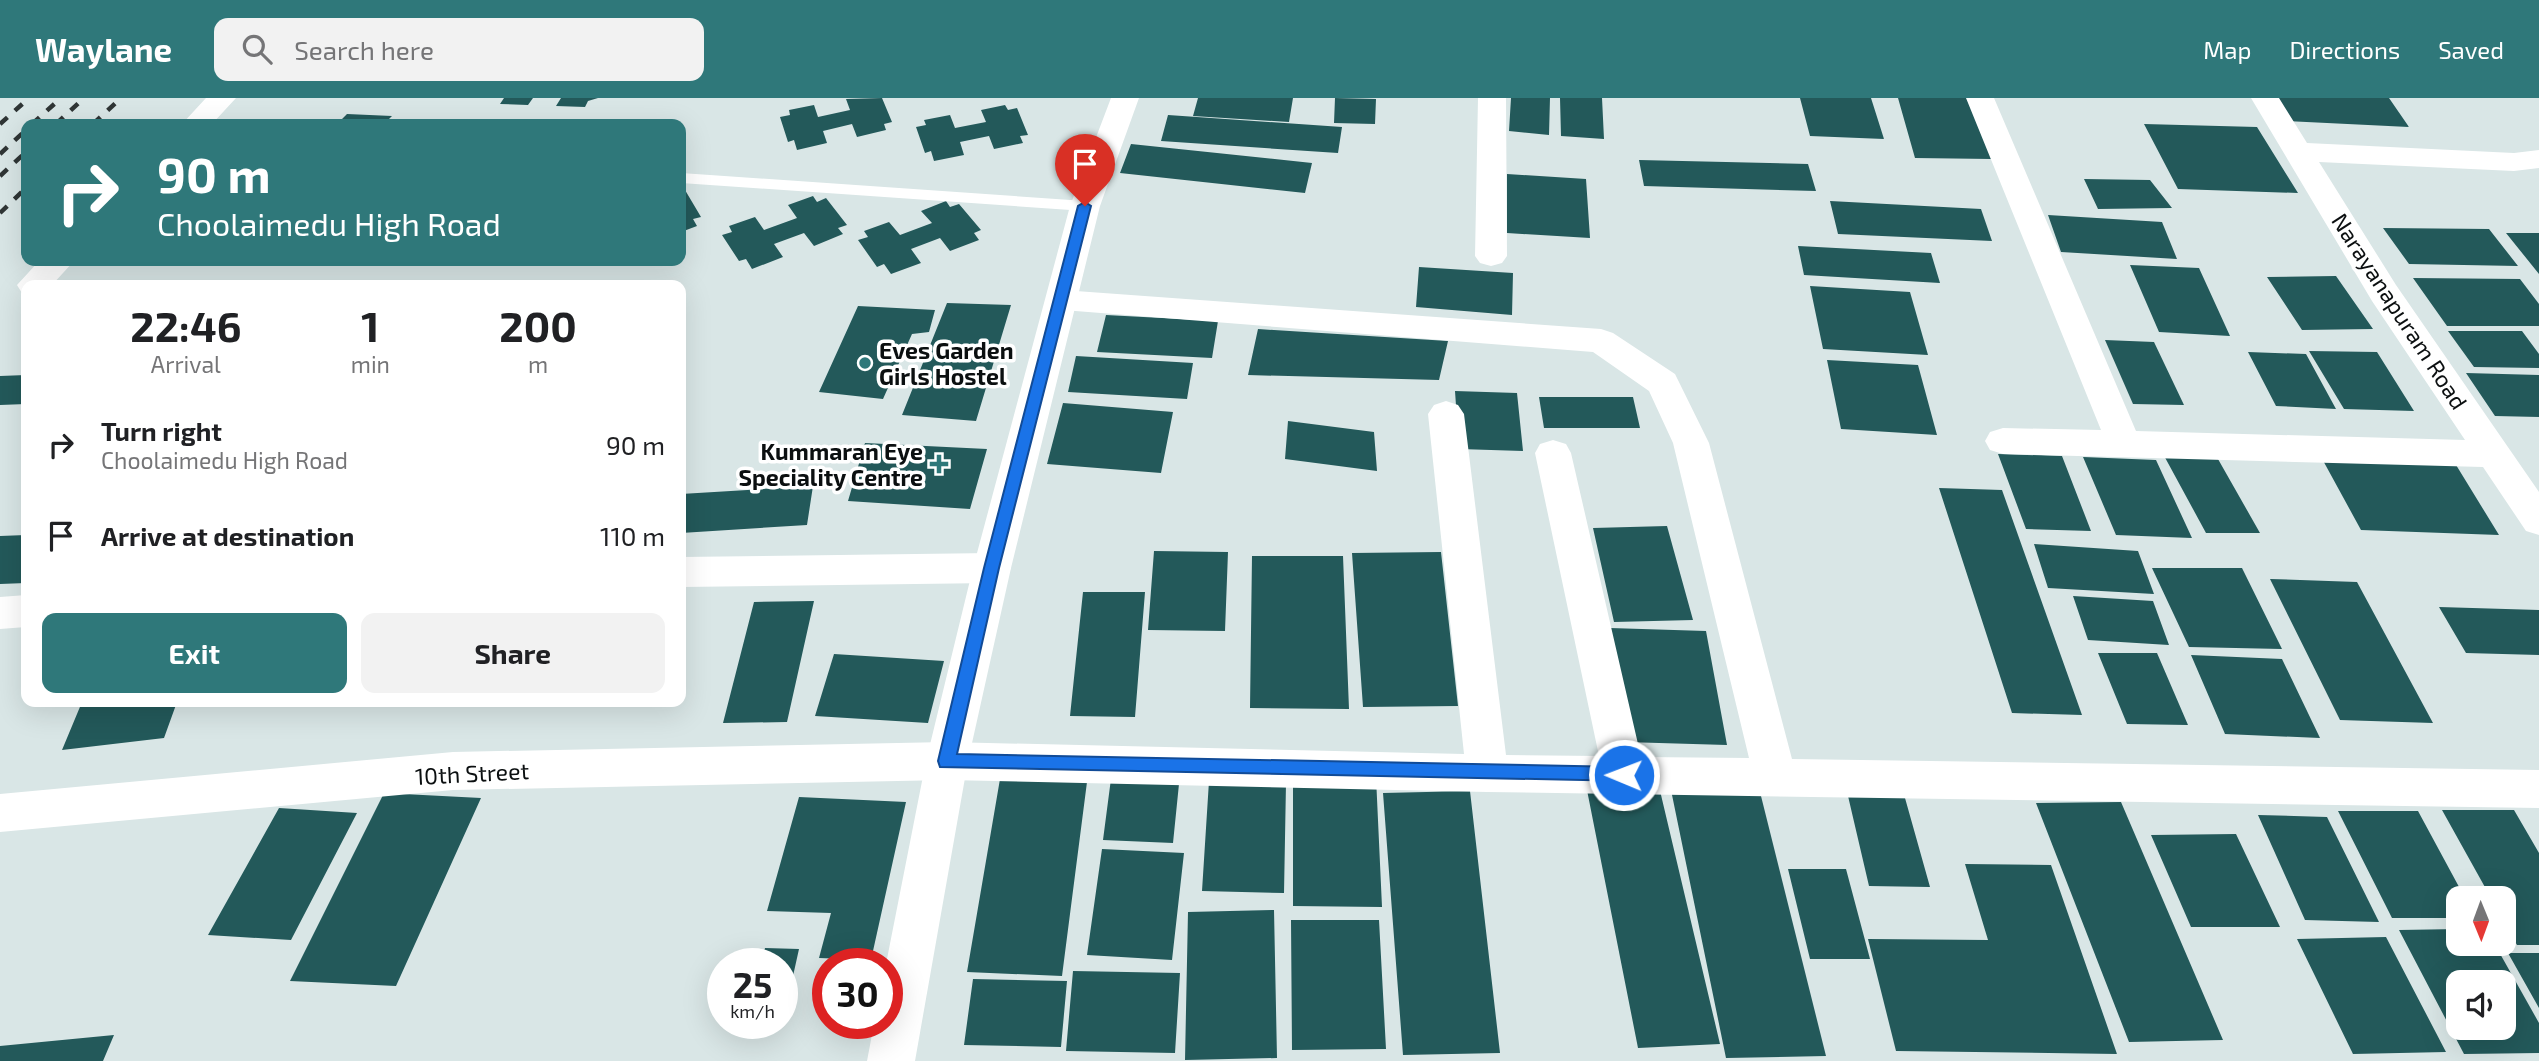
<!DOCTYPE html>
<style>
:root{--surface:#fff;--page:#f2f2f2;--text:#202124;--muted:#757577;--accent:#2f787a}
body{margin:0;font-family:"Exo 2",sans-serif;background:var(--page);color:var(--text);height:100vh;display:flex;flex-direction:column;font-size:26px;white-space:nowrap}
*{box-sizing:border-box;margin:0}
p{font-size:23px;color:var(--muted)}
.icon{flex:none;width:38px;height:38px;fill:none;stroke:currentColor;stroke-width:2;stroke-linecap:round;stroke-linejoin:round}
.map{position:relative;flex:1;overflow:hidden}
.sheet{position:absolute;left:21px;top:182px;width:665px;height:427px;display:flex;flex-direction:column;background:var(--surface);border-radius:14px;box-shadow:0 7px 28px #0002}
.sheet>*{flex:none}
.hud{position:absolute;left:21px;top:21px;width:665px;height:147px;border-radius:14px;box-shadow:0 7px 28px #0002;background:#2f787a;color:#fff;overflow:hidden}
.needle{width:46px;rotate:179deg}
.tools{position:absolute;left:2446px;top:788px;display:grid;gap:14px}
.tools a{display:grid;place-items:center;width:70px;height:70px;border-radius:14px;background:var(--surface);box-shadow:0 7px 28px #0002;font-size:35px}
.speed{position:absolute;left:707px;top:850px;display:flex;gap:14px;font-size:35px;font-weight:700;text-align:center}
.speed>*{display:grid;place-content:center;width:91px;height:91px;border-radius:50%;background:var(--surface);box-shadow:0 7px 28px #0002;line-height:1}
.speed small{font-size:18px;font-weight:400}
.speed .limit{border:10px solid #d22;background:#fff;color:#111}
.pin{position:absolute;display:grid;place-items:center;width:60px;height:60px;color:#fff;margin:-72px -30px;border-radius:50% 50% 50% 0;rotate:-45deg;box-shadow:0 0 7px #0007}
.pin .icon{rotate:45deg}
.me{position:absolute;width:77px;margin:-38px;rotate:271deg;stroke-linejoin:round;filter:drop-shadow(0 0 5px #0008)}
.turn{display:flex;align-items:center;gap:24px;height:147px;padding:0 21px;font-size:32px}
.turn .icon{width:91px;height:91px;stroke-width:2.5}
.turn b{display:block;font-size:49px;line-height:60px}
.eta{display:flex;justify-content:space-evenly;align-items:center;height:119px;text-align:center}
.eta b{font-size:42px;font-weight:700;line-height:49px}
.cta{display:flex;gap:14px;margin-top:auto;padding:14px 21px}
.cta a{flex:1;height:80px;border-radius:14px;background:var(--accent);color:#fff;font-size:28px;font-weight:700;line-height:80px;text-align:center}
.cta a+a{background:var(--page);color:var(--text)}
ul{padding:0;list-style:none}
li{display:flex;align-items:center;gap:21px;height:91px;padding:0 21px}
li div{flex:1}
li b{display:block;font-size:26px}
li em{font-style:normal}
header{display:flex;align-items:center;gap:42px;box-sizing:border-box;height:98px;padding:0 35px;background:var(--accent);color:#fff}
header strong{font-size:33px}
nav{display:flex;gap:38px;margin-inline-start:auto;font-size:24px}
.search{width:490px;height:63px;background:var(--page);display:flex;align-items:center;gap:18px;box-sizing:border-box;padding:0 24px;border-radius:14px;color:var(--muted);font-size:26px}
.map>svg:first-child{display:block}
</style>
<header>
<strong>Waylane</strong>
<div class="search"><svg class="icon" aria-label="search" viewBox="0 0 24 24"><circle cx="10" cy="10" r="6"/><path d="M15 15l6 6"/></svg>Search here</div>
<nav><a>Map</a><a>Directions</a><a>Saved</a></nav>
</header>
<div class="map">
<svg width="2539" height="963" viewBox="0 0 2539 963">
<rect width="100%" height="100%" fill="#d9e6e6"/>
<!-- building -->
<path fill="#23595a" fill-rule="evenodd" d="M504,0h29l-5,7 -28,-1z
M561,0h37l-10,3 -3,6 -29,-1z
M882,0l10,24 -8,2 2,6 -29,7 -5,-13 -29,7 4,12 -30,7 -3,-10 -6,2 -8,-25 10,-2 -1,-5 25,-5 4,12 32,-7 -4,-11z
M1198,0h95l-4,24 -96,-6z
M1335,0l41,1 -1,25 -41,-1z
M1511,0h39l-1,37 -40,-4z
M1560,0h42l2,41 -43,-3z
M1800,0h71l13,41 -74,-3z
M1898,0h69l25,61 -77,-1z
M2271,0h118l20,29 -124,-6z
M1005,7l3,5 9,-2 11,27 -8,1 3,7 -29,6 -5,-13 -29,6 4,13 -30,6 -3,-10 -6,2 -9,-26 10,-2 -2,-5 26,-5 5,13 31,-6 -5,-12z
M347,16l45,2 -4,4 11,1 -3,3h-68l5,-5h9z
M1168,17l174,12 -4,26 -177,-12z
M2144,26l113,3 41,66 -120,-4z
M1131,46l181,19 -7,30 -185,-20z
M1639,62l169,4 8,27 -172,-5z
M1507,76l79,5 4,59 -83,-5z
M2084,81l66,1 22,28 -74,1z
M685,92l16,27 -8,2 4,7 -16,6v-40z
M813,98l4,6 9,-4 21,27 -9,3 5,6 -29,12 -10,-13 -30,11 9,13 -31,12 -6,-10 -7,2 -17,-26 10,-3 -3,-6 26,-9 9,13 33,-12 -9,-13z
M946,103l4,6 9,-3 22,26 -7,3 5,7 -29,11 -10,-13 -29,11 10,14 -30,11 -7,-10 -7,3 -19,-27 10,-3 -4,-6 25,-9 11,13 32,-12 -11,-12z
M1830,103l151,8 11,32 -154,-7z
M2048,117l114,7 15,37 -116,-7z
M2383,130l106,1 29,37 -109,-2z
M2506,135h33v41z
M1798,148l133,7 9,30 -136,-8z
M462,163h33l-3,4 -32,-1z
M2130,167l69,3 31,68 -71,-4z
M1419,169l94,6 -1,42 -96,-8z
M2336,178l37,53 -71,1 -35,-53z
M2413,180l107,1 19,25v22h-92z
M1810,188l100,6 18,63 -105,-6z
M947,205l64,2 -35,116 -74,-6z
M858,208l77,4 -6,22 -17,2 -29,65 -64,-7z
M1106,217l112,6 -6,37 -115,-6z
M1258,231l190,12 -9,39 -191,-5z
M2448,233h74l17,23v14l-65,-1z
M2105,242l49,2 30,63 -51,-1z
M2309,253l68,1 37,59 -70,-2z
M2248,254l58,2 30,55 -60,-3z
M1076,258l117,7 -6,36 -119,-7z
M1827,262l91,5 19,70 -96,-6z
M2466,275l73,2v42l-44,-1z
M26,277v29l-26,1v-29z
M1455,293l62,2 6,58 -64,-2z
M1539,299h94l7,31h-96z
M1063,305l110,9 -12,61 -114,-9z
M1288,323l86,11 3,39 -92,-12z
M865,345l122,6 -17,60 -122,-8z
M2162,354h52l46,81h-54z
M1998,356l64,2 29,75 -65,-2z
M2320,357l133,5 46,75 -138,-5z
M2083,359l73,3 36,78 -76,-3z
M813,388l-6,39 -126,8v-39z
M1939,390l63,2 80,225 -70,-2z
M1667,428l26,94 -79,2 -21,-94z
M26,437v48l-26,1v-48z
M2034,446l104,7 16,43 -106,-6z
M1154,453l74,1 -3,79 -77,-1z
M1441,454l17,154 -95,1 -11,-154z
M1252,458h91l6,153 -99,-1z
M2152,470h90l40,81 -93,-2z
M2270,481l87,3 76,141 -93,-3z
M1083,494h62l-10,125 -65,-1z
M2073,498l80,5 16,44 -81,-5z
M814,503l-27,121 -64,1 31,-121z
M2439,509l100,3v45l-73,-2z
M1610,530l96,3 21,114 -102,-3z
M2098,555h59l31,72 -61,-1z
M834,556l110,7 -16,62 -113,-7z
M2191,557l91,4 38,79 -95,-4z
M82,604h95l-13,36 -102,12z
M1112,673l68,3 -7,69 -70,-3z
M1293,679h83l6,130 -89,-1z
M1657,680l63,266 -82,4 -53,-268z
M1000,681l87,3 -25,194 -95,-4z
M1209,683l77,2 -2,110 -82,-2z
M1759,690l67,268 -100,2 -55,-268z
M1470,693l30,262 -97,2 -20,-262z
M384,695l97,5 -85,188 -106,-5z
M1848,698l57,2 25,89 -61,-1z
M799,699l107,5 -35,158 -52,-2 12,-45 -64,-2z
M2121,704l102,238 -94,2 -93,-239z
M279,710l78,5 -66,127 -83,-5z
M2442,712h72l25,43v92h-22l-13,-22v-25h-13z
M2338,713h80l47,87h-6v20h-67z
M2258,717l69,2 52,105 -74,-2z
M2236,736l44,93h-89l-40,-92z
M1102,751l82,4 -12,107 -85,-5z
M1965,766l86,1 66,189 -221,-3 -28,-112 120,1z
M1788,771h58l24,90h-60z
M1274,812l3,148 -92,2 3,-148z
M1291,822h88l7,129 -94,1z
M2459,831v14h35l45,80v30l-75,1 -65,-124zM2459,884h45v45h-45z
M2386,839l60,115 -93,2 -56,-115z
M765,850l34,1 -6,27h-11v-12h-21z
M2508,855h31v55z
M1073,873l107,2 -5,80 -109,-2z
M973,881l94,2 -6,66 -97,-2z
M114,937l-11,26h-103v-15z"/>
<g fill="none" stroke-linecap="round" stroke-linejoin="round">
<!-- lane -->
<path fill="#fff" fill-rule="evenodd" d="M681,75l404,28 8,5 -8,5 -404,-28z"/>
<!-- street -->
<path fill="#fff" fill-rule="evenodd" d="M206,0h30l-24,26h-30z
M1478,0h28l1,158 -5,7 -11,3 -11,-3 -5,-7z
M1966,0h28l142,333 329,9 -93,-139 -121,-203h28l28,45 207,10 25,-3v18l-25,3 -195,-9 77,123 143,207v43l-13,-4 -43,-64 -480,-13 -13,-4 -5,-9 5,-9 13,-4 98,2z
M39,163h35l-22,24h-26v9l-4,-1 -5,-8z
M1062,192l539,39 12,4 62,41 34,69 83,316 747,11v38l-1052,-16 -540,-12 -494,10 -453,42v-38l453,-42 494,-10 517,12 -36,-340 6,-9 12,-4 12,4 6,9 42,341 93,1 -64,-303 5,-9 13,-4 13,4 5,9 70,304 108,1 -76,-315 -24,-52 -56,-39 -543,-43 -4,-8 4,-8z
M992,455l14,4 5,11 -5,11 -14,4 -311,4v-30z
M26,497v32l-26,2v-32z"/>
<!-- secondary -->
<path fill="#fff" fill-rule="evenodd" d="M1111,0h28l-39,108 -89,362 -43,193 -53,300h-48l7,-37h13l-1,-60 40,-203 47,-193 97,-362z"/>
<!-- rail -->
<path stroke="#2f3535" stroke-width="4.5" stroke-dasharray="10 10" stroke-linecap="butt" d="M0,26l29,-26
M32,26l29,-26
M56,26l28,-26
M93,26l28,-26
M0,56l26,-24
M0,78l26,-24
M0,115l26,-25"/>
</g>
<!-- route -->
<path fill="#1a73e8" stroke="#114b97" stroke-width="2" d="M1085,104l6,4 -92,362 -42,186 667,13 6,3 3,5 -3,6 -690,-14 -2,-6 46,-193 94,-362z"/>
<!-- markers -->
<g fill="#2f787a" stroke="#fff" stroke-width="2.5">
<circle cx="865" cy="265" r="7"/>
<path d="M935.5 355.5h7v7h7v7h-7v7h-7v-7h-7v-7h7z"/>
</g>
<g text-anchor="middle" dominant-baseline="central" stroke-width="7" stroke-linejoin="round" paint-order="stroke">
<!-- street labels -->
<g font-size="23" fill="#0b0f10" stroke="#fff">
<text transform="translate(2400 213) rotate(57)">Narayanapuram Road</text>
<text transform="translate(472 675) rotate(-3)">10th Street</text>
</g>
<!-- poi labels -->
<g font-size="23" font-weight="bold" fill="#0b0f10" stroke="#fff" text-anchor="start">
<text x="879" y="252">Eves Garden<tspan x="879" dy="26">Girls Hostel</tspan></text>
<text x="923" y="353" text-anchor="end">Kummaran Eye<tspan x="923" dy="26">Speciality Centre</tspan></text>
</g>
</g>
</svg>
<div class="tools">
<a><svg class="needle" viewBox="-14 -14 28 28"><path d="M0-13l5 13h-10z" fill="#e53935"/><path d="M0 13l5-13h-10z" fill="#757577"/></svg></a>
<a><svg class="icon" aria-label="sound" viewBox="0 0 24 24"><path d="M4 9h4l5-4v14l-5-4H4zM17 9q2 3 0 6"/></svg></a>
</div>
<div class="speed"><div>25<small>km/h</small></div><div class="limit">30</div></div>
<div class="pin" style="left:1085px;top:108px;background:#d93025"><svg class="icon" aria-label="arrive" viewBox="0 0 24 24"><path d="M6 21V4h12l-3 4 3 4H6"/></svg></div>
<svg class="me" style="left:1624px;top:677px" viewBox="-20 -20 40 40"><circle r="17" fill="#1a73e8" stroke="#fff" stroke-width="3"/><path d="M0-11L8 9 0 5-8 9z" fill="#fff"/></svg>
<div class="hud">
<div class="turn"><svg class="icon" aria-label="right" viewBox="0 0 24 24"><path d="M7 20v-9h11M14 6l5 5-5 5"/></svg><div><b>90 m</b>Choolaimedu High Road</div></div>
</div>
<section class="sheet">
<div class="eta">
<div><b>22:46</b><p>Arrival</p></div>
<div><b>1</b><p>min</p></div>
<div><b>200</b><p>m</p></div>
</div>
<ul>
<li><svg class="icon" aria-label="right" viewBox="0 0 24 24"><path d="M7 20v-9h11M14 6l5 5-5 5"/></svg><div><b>Turn right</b><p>Choolaimedu High Road</p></div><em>90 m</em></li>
<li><svg class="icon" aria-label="arrive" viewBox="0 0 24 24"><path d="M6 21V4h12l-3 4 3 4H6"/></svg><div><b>Arrive at destination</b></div><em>110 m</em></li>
</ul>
<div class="cta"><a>Exit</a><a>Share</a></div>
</section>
</div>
